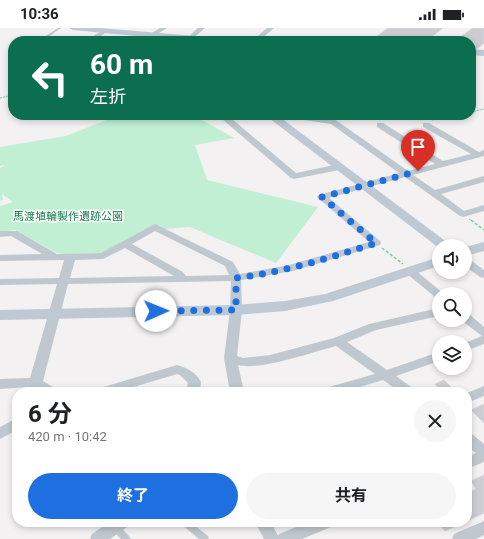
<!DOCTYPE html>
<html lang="ja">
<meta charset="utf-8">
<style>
:root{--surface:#fff;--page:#f6f6f6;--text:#202124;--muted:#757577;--accent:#1e6fe0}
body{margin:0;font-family:Roboto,"Noto Sans JP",sans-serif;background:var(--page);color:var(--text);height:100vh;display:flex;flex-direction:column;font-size:15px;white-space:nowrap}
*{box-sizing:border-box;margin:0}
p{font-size:13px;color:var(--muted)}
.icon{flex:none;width:22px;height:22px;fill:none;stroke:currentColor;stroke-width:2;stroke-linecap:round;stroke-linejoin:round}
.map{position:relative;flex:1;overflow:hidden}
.side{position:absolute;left:12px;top:359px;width:460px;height:140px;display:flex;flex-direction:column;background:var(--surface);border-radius:16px;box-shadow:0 2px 6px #0003}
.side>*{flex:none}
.top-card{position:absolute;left:8px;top:8px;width:468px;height:84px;border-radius:16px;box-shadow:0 2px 6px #0003;background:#0b6e4f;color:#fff;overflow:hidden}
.buttons{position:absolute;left:432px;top:211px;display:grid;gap:8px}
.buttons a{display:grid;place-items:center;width:40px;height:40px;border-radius:50%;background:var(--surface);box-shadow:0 2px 6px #0003;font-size:20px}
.pin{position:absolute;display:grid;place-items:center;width:34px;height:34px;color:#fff;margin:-41px -17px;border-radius:50% 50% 50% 0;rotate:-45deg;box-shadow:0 0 4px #0007}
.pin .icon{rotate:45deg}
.me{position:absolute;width:44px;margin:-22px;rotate:89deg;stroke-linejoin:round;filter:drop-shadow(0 0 3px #0008)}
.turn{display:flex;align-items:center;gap:14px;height:84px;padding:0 16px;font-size:18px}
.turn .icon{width:52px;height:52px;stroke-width:2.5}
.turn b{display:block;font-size:28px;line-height:34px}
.round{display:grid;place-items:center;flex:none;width:42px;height:42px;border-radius:21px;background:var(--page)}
.overview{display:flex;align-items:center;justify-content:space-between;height:68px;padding:0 16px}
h1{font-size:24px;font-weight:700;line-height:30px}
.action{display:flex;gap:8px;margin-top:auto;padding:8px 16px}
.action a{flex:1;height:46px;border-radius:24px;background:var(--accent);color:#fff;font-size:16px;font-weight:700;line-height:46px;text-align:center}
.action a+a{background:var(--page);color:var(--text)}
.status{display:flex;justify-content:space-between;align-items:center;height:28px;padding:0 20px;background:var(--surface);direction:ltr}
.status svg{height:11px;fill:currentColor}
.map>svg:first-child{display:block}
</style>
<div class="status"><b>10:36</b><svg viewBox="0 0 49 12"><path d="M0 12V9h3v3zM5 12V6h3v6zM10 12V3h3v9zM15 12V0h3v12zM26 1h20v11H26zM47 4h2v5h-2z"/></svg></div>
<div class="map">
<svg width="484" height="511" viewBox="0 0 484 511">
<rect width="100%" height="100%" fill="#f3f1f1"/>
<!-- green -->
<path fill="#c1efd4" d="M119,87h74l41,23 -39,7 12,35 111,27 -42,56 -86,-36 -48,4 -32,19 -10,3 -35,1 -8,-1 -42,-23 -15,2v-26l13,-4 -11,-8 1,6 -3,1v-33l5,-3 -5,1v-19l66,-11z"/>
<!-- building -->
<path fill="#cbcdd3" stroke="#d5d7dc" d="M388,0h55l-17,13h-55z
M473,0h11v15l-6,5h-7v-7h-16z
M444,352l9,9 -11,3 -7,-8z
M484,376v19l-13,-13z
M484,447v38l-17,8v-27l9,-5 -5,-8z
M437,494h27l-19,9z"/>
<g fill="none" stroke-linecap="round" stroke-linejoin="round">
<!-- path-far1 -->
<path stroke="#7acca5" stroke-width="1" stroke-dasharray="2 1" stroke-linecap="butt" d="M0,70l13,-3
M471,84l13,-3
M390,87l31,5
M432,92l26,-5
M469,191l3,2"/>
<!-- path -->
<path stroke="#7acca5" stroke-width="1.5" stroke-dasharray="3 2" stroke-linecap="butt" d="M471,192l13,10
M382,220l21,16"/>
<!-- lane -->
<path fill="#bfc8cf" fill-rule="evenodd" d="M58,0h3l-19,13h-4z
M180,494h10l18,14 1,3h-10l-18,-15z
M115,497c6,2 13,9 16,14h-10l-9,-9 -1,-2 1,-2z"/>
<!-- street -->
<path fill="#bfc8cf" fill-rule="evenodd" d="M160,0h7l-13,8h-4v-2z
M198,0h7l-14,12h-4v-2z
M267,0h7l-15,13h-7z
M103,2l5,1 -10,7 -1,3h-6l1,-4z
M222,87h26l-4,2 -12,2 64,54 43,-9 4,3 -4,3 -45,9 -3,-1 -69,-59z
M280,87h20l25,4 1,-4h8l-1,3 75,53 27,-7 -58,-37v-4h6l60,38 28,-7 -48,-27v-4h6l50,29 5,-2v6l-71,19 22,15 49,-14v6l-43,12 23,17 20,-6v6l-21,6 -3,-1 -55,-39 -76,21 51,43 1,2 -1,2 -87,26 -52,9 1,30 -5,46 6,2 27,-3 64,-17 35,-14 70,-16v8l-63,14 -29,12 40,28 52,-18v9l-43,15 18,13 2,3h-16l-17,-12 -40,12h-23l2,-3 53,-15 -39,-28c-23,6 -77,25 -98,19l6,27h-14l-6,-34 6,-48 1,-29 -163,3 -25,97 13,8 2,3h-32l2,-5 -28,2v-10l30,-1 27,-94 -57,1v-6l59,-1 5,-18 -64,1v-6l42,-1 -31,-18 -11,1v-6h17l40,23 44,-1 54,-29 78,38 7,12 49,-9 80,-23 -52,-45 2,-2 80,-22 -68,-49 -47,-7zM155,203l70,35 4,9 -43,1 -3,-4 -51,-28zM125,220l49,28 -104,2 5,-18 28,-1z
M465,230l4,1 15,11v8l-4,-1 -15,-11z
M410,240l4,1 30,25h-5v4l-4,-1 -29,-24 -1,-2z
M465,285l4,1 15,13v17l-19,7v-8l17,-7 -21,-16h4z
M177,337c10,3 19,7 24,17l-1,10h-14l2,-9 -8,-8 -3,-1 -60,18h-22l2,-3z
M484,358v10l-17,7v-10z
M17,390v12l-17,9v-12z
M467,405l5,1 12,10v18l-17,7v-12l9,-4 -9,-7z
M484,493v14l-8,4h-24l2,-5z
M109,494h20l-2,5 -17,12h-20l2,-5z
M255,494h16l7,14 1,-2 29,-12h25l-2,5 -29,12h-38z"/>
<!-- secondary -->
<path fill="#bfc9d4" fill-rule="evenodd" d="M69,0h31l119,10 4,3h-32l-118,-11z
M471,21l13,1v6l-13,-1z
M265,87h12l175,131h-13v2z
M484,214v9l-19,5v-9z
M439,229v9l-106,35 -48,10 -49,4 -236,5v-10l236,-5 49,-4 40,-7z"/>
</g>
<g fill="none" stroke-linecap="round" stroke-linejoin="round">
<!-- route -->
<path stroke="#1e6fe0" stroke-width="7" stroke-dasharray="0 12.6" d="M156,283l80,-1v-32c49,-6 93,-20 140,-35l-54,-46 96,-26"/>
</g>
<g text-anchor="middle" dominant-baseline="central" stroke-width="3" stroke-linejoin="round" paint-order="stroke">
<!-- park labels -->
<g font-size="11" fill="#1a7f4f" stroke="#fff">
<text x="68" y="188">馬渡埴輪製作遺跡公園</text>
</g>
</g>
</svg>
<div class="buttons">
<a><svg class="icon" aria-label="sound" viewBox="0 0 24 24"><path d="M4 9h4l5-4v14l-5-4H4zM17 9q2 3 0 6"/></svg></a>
<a><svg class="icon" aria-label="search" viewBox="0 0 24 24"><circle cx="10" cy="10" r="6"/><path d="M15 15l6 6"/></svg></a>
<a><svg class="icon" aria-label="layers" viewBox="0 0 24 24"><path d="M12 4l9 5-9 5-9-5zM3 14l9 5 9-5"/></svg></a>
</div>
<div class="pin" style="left:418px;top:143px;background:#d93025"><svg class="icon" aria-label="arrive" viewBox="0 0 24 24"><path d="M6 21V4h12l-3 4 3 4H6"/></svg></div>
<svg class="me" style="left:156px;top:283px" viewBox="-20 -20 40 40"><circle r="19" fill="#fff"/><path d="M0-13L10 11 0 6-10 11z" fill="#1e6fe0"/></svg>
<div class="top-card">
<div class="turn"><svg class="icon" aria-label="left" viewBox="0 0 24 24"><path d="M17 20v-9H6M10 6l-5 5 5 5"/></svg><div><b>60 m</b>左折</div></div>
</div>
<section class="side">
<div class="overview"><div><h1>6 分</h1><p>420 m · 10:42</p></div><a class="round"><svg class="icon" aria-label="close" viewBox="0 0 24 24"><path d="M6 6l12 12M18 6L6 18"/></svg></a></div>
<div class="action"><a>終了</a><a>共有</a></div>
</section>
</div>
